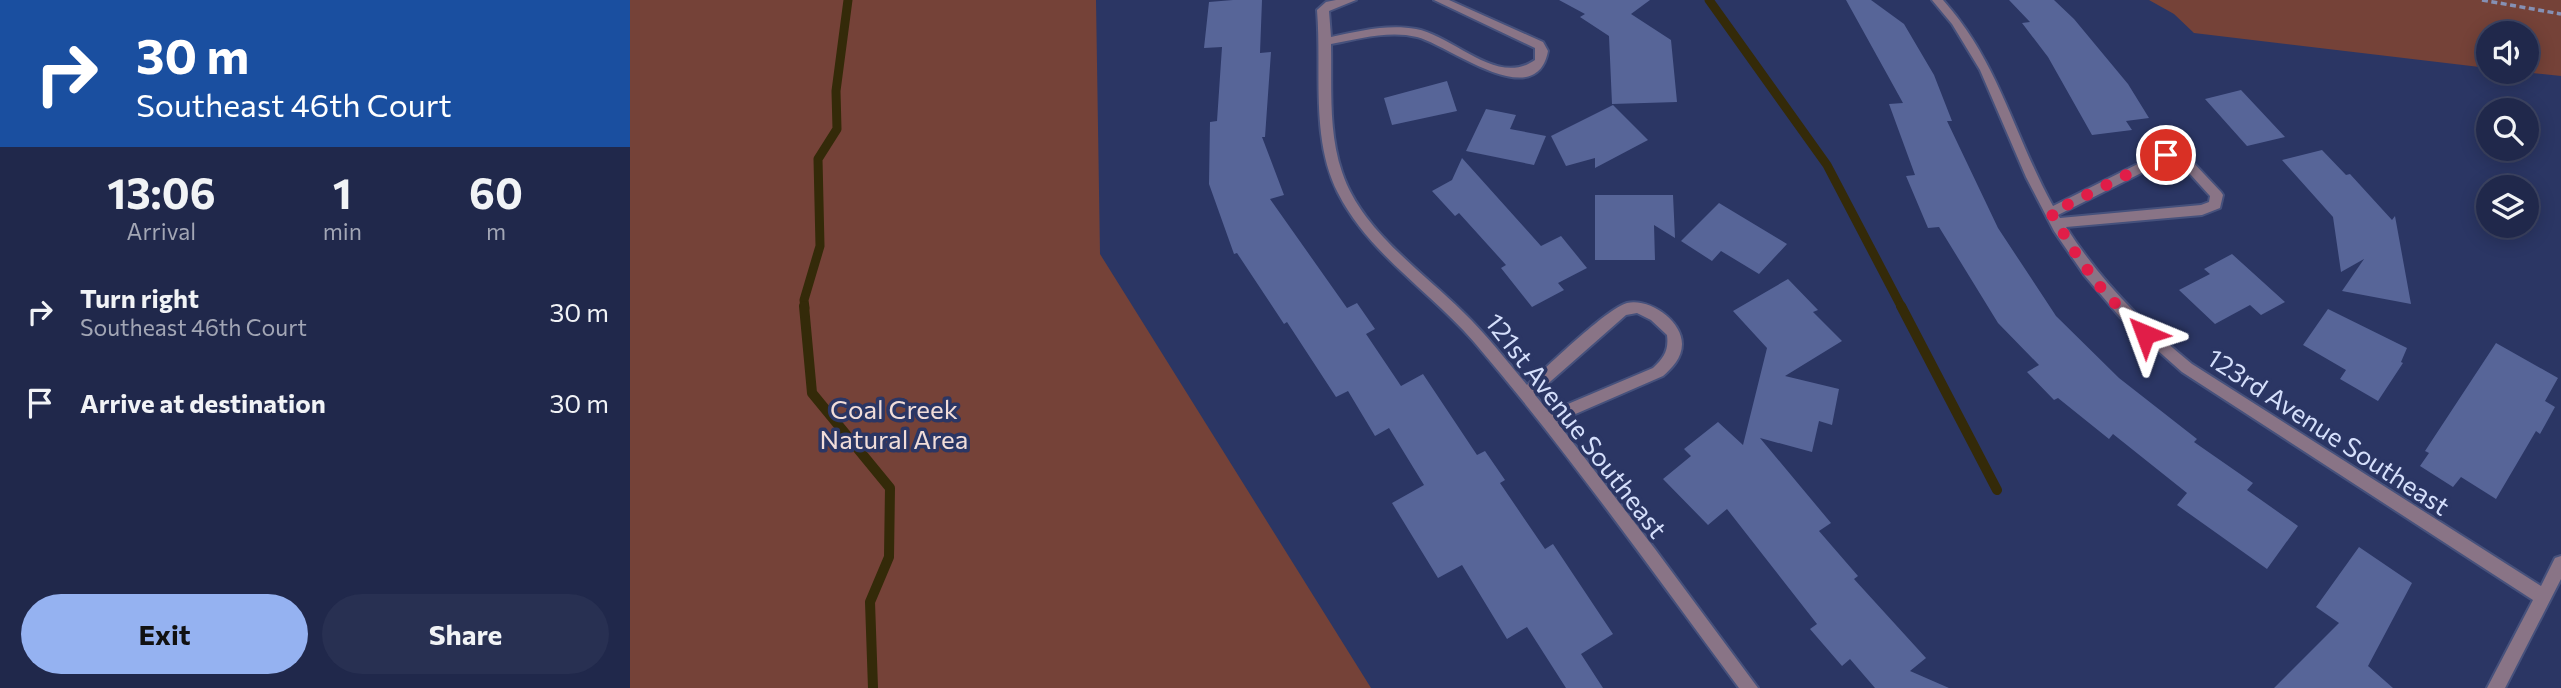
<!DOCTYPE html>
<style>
:root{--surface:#20284b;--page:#283052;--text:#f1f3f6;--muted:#a2a6b5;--line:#3d4463;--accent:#95b2f1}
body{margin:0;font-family:Commissioner,sans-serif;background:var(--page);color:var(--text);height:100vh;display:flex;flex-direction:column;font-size:26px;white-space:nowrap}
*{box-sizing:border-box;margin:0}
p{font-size:23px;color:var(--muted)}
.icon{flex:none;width:38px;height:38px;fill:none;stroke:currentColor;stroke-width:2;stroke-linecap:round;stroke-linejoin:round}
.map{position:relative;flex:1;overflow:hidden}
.drawer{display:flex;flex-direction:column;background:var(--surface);width:630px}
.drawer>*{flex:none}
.guide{background:#1a4fa0;color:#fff;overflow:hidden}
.tools{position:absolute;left:1846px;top:21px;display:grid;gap:14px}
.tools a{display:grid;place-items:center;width:63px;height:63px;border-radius:50%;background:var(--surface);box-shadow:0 4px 18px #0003,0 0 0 2px var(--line);font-size:35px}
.pin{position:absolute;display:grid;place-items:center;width:60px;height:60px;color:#fff;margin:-30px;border:4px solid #fff;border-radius:50%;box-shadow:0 2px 7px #0007}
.me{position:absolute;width:77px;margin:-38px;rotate:316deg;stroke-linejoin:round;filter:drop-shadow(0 0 5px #0008)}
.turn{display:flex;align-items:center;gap:24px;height:147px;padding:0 21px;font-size:32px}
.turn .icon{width:91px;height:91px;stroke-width:2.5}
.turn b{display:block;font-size:49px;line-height:60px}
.eta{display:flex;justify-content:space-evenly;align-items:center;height:119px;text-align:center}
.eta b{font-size:42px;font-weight:700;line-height:49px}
.button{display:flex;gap:14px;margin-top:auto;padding:14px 21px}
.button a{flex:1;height:80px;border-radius:42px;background:var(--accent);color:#111;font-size:28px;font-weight:700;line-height:80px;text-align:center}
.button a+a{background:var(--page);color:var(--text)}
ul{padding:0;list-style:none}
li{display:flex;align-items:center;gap:21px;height:91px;padding:0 21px}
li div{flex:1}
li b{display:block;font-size:26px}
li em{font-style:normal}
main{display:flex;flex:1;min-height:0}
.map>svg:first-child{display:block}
</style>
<main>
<section class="drawer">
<div class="guide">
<div class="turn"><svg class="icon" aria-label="right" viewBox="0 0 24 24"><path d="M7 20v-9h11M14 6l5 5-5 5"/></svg><div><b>30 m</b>Southeast 46th Court</div></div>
</div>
<div class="eta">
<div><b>13:06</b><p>Arrival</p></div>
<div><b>1</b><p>min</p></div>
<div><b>60</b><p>m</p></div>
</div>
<ul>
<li><svg class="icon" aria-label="right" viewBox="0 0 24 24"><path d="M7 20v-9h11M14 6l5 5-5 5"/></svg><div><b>Turn right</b><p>Southeast 46th Court</p></div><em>30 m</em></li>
<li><svg class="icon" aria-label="arrive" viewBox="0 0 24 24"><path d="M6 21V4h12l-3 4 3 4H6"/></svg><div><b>Arrive at destination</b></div><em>30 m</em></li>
</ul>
<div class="button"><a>Exit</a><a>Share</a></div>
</section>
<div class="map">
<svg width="1931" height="688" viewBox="0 0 1931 688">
<rect width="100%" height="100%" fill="#2b3664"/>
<!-- green -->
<path fill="#754238" d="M0,0h466l4,254 271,434h-741z
M1519,0h412v76l-39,-4h5v-39h-39v35l-294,-35 -20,-19z"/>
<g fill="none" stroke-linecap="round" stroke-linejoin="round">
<!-- stream-far1 -->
<path stroke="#342a09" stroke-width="9" d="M1079,0l118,165 75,143
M175,308l-1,-8 16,-54 -2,-87 19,-30 -1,-38 12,-91"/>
<!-- stream -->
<path stroke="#342a09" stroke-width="10" d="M174,306l8,87 78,95 -1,69 -19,45 3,86
M1271,306l96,184"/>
</g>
<!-- building -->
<path fill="#576598" d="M603,0h29l-2,53 11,-1 -6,85h-3l22,58 -14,4 77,109 10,-5 18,26 -9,5 35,52 22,-12 54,81 8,-4 20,29 -5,3 45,66 8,-5 60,90 -32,20 22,34h-37l-39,-61 -20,12 -45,-74 -24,13 -46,-75 32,-18 -35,-57 -14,8 -27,-45 -12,6 -49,-75 -3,2 -47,-71 -3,1 -25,-70 1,-62 7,-1 5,-74 -18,1 5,-46z
M929,0h91l-19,14 40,26 6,62 -65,2 -3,-68 -29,-19 5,-3z
M1216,0h25l33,24 30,51 18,46h-5l51,107 58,88 63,62 78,61 -3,3 59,41 -6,7 51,36 -31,43 -90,-64 10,-12 -74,-59 -4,5 -51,-41 -4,2 -27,-28 12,-7 -41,-42 -59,-96 -11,1 -22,-52 9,-1 -26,-71 14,-1z
M1379,0h45l20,19 54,65 21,34 -23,3 6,9 -40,5 -44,-78 -26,-34 8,-1z
M817,81l10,30 -65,14 -8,-27z
M1611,90l44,47 -38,9 -42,-47z
M983,105l35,35 -53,28v-10l-29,8 -15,-30z
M856,109l30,6 -6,14 36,7 -12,29 -68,-14z
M1692,150l24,25 4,-1 42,46 3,-4 16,88 -69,-13 22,-32 -23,13 -8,-55 -51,-57z
M832,158l79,88 20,-10 26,32 -29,15 6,7 -32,17 -31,-39 5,-3 -47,-52 -4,3 -23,-25 20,-11z
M965,195h78l2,43 -21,-13 1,35h-60z
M1089,203l68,41 -28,30 -38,-23 -9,10 -31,-20z
M1602,254l53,48 -24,13 -11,-10 -35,19 -36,-34 31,-16 -6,-5z
M1158,279l30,31 -5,2 29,29 -57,35 54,13 -7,36 -13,-4 -7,31 -52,-14 71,85 -12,8 39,45 -4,3 72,79 -16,13 39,17h-74l-25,-29 -8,7 -32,-37 7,-5 -90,-115 -19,16 -45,-46 28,-23 -7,-7 34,-27 25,23 24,-97 -34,-37z
M1698,309l79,39 -6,14 2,1 -25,38 -38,-22 6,-9 -43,-25z
M1866,343l62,35 -13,23 10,6 -15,27 -4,-3 -40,68 -35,-22 -8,10 -33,-21 9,-13 -4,-2z
M1729,547l53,36 -44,83 25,22h-119l65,-65 -23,-16z"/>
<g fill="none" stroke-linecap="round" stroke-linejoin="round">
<defs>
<path id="street" d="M706,0h20l-27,11 2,26c28,-6 57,-13 85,-8 38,7 81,58 119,31v-12l-101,-48h15l94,42 5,9c-12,64 -101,-7 -131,-14 -28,-7 -59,2 -86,7 1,42 -3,87 11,128 19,58 79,98 121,140 23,22 43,48 64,73 20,-18 79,-76 100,-82 23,-5 55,18 55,41 0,14 -10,24 -19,32l-106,46 98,127 103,139h-19c-87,-117 -171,-236 -265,-346 -43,-50 -106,-89 -136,-149 -28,-55 -16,-123 -21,-183l9,-8zM1007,313l14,7 16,15c2,15 -3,23 -14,33l-104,44 -14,-17 91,-80z
M1302,0h11c56,62 71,136 110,206l113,-56 23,8 32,34 2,3 -3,13 -18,7 -136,12c34,53 77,97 126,137l349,222 14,-28 6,-2v23l-56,109h-18l46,-88 -351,-228 -62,-55 -35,-41 -31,-45 -28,-54 -46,-107 -28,-46zM1537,160l14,4 29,32 -1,6 -8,3 -141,13 -2,-3z"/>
</defs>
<!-- street casing -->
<use href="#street" stroke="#46517c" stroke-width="4"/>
<!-- path -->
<path stroke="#8590b4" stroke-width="3.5" stroke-dasharray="6 3.5" stroke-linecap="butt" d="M1852,0l79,14"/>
<!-- street -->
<use href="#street" fill="#897486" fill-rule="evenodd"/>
</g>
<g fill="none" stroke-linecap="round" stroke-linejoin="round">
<!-- route -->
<path stroke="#e11d48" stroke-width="12" stroke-dasharray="0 21.6" d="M1515,334l-41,-42 -26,-35 -27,-44 115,-58"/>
</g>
<g text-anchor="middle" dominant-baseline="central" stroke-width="7" stroke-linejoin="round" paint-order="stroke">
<!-- park labels -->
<g font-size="26" fill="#f1ddd9" stroke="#2b3664">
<text x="264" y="408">Coal Creek<tspan x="264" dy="30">Natural Area</tspan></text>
</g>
<!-- street labels -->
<g font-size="26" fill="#d5dffb" stroke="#2b3664">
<text transform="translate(947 425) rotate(52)">121st Avenue Southeast</text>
<text transform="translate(1699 431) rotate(33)">123rd Avenue Southeast</text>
</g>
</g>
</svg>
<div class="tools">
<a><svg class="icon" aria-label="sound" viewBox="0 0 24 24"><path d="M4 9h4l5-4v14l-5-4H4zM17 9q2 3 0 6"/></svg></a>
<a><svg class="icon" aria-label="search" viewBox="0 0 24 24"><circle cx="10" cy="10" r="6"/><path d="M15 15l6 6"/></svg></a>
<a><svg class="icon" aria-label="layers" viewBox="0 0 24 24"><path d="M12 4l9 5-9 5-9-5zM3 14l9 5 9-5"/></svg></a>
</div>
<div class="pin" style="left:1536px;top:155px;background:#d93025"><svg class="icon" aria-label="arrive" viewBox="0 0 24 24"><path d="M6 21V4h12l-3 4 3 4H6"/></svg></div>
<svg class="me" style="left:1515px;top:334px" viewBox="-20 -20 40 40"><path d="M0-17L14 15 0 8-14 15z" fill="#e11d48" stroke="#fff" stroke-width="4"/></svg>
</div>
</main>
